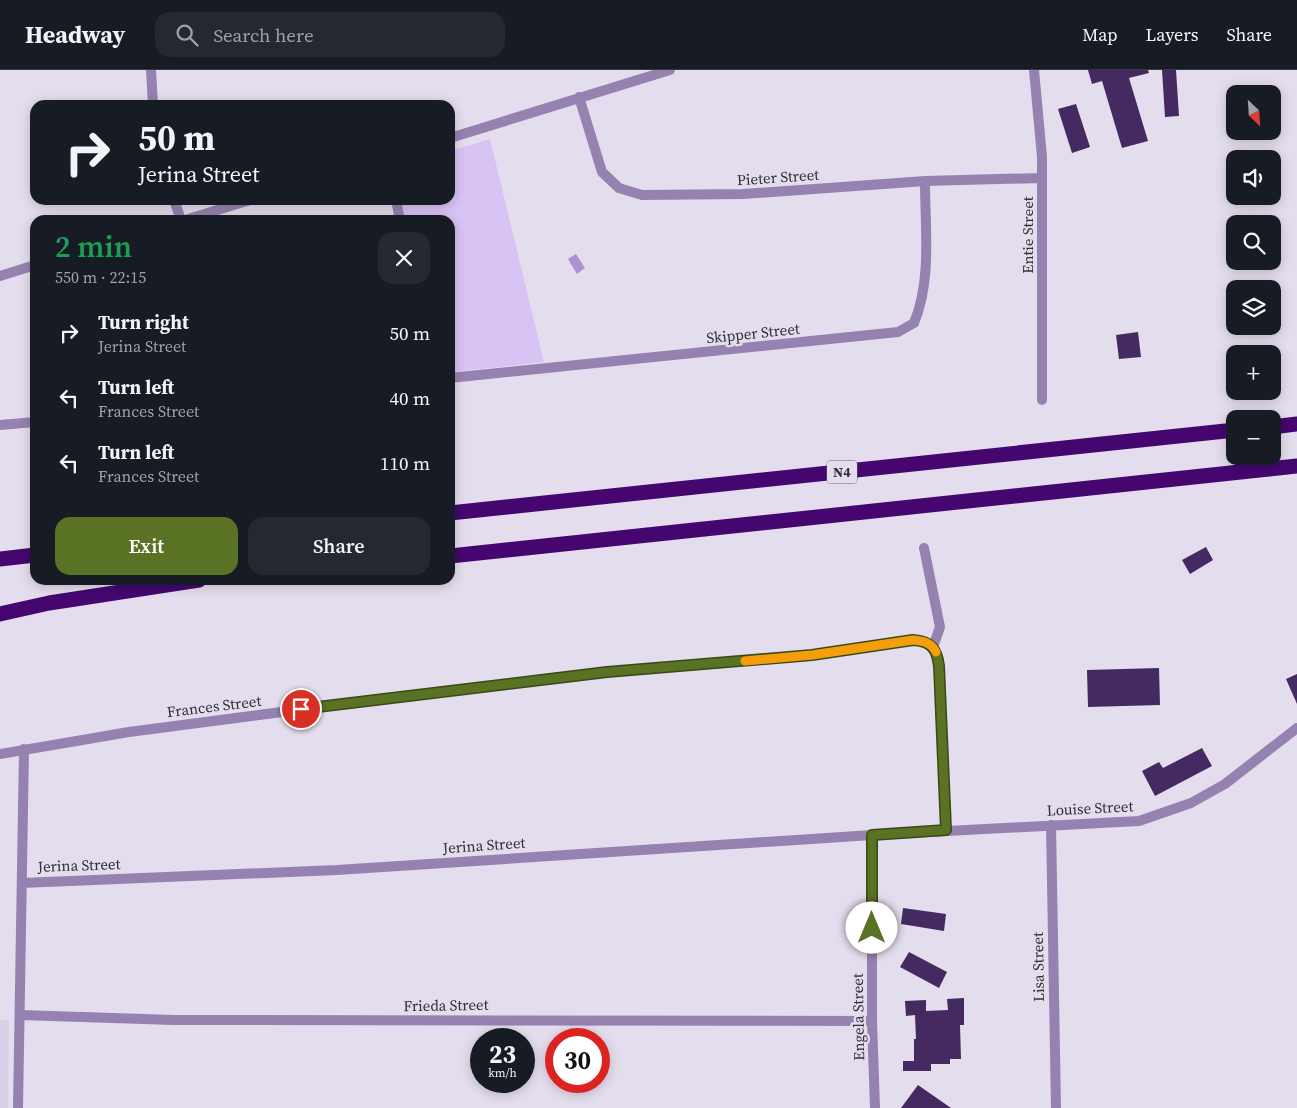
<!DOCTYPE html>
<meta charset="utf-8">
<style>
:root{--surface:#171b24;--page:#242831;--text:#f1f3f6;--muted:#9ea1a6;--line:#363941;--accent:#5a7223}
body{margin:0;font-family:"Source Serif 4",serif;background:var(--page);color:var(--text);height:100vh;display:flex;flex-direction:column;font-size:19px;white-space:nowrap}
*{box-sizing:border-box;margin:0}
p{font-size:16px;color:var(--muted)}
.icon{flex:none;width:28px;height:28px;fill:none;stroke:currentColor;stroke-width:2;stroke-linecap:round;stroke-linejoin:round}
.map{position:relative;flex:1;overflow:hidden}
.side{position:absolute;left:30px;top:145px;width:425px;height:370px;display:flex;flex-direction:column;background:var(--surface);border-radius:15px;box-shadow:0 2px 12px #0003}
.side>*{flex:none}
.guide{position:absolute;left:30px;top:30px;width:425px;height:105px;border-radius:15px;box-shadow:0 2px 12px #0003;background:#171b24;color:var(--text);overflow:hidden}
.needle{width:32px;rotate:155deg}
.fabs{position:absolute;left:1226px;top:15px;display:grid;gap:10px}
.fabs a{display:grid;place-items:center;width:55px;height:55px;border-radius:10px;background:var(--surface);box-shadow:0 2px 12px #0003;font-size:25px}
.speed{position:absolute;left:470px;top:958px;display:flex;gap:10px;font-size:25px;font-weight:700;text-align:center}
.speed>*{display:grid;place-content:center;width:65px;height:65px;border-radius:50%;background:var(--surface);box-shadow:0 2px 12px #0003;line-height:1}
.speed small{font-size:12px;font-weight:400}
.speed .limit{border:8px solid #d22;background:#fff;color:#111}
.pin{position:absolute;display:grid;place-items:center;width:42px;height:42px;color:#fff;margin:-21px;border:2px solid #fff;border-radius:50%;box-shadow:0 1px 5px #0007}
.me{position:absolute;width:55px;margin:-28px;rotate:0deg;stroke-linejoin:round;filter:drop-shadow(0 0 4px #0008)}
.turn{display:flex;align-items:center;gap:18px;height:105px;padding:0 25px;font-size:22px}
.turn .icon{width:65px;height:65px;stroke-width:2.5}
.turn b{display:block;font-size:35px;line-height:42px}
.round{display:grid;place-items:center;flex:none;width:52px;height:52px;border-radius:15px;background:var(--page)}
.summary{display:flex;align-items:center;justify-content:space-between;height:85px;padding:0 25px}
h1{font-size:30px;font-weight:600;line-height:38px;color:#1e9e55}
.cta{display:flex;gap:10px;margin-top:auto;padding:10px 25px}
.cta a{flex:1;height:58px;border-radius:15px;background:var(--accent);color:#fff;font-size:20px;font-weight:600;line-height:58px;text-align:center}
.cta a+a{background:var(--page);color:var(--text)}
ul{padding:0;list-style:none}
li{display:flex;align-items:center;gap:15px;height:65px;padding:0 25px}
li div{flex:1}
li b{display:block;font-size:19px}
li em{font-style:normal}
header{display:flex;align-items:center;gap:30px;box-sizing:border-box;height:70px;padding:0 25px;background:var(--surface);border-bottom:1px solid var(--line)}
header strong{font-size:24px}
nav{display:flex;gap:28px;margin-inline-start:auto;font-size:18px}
.search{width:350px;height:45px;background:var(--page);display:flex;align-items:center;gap:12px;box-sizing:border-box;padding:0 18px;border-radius:15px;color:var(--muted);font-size:19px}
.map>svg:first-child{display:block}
</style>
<header>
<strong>Headway</strong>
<div class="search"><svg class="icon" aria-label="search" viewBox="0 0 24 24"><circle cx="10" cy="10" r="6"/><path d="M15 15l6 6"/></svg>Search here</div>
<nav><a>Map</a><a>Layers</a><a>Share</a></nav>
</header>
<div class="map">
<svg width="1297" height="1038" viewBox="0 0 1297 1038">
<rect width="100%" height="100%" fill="#e4dded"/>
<!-- built -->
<path fill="#dad0e7" d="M0,950h9l-1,88h-8z"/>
<!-- green -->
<path fill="#d8c3f5" d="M490,69l54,223 -89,10 -5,-1v-151h-44l-5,-20h49v-49z"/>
<!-- water -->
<path fill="#ae91d2" d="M576,184l9,14 -8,6 -9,-15z"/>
<!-- building -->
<path fill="#452961" d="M1088,0h60l1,3 -20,5 19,63 -26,7 -20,-67 -10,3z
M1162,0h14l3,46 -14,1z
M1076,34l14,43 -18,6 -14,-44z
M1138,262l3,25 -22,2 -3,-24z
M1206,477l7,13 -23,14 -8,-14z
M1159,598l1,37 -72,2 -1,-37z
M1297,604v30l-11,-25z
M1202,678l10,18 -57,30 -13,-25 17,-9 4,6z
M903,838l43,6 -2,17 -43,-7z
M909,882l38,20 -8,16 -39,-21z
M964,928v27h-4l1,34h-11v5h-19v7h-28v-10h11v-22h2l-1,-24 -9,1 -1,-15 21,-1v11l22,-1 -1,-11z
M918,1015l33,23h-50z"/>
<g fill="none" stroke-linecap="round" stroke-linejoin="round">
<!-- street -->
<path stroke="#9682b0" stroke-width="10" d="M151,0l2,35
M1034,0l8,87v243
M579,27l23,75 17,16 23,7 101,-1 182,-13 116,-3
M450,68l220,-68
M174,130l7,20
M396,130l4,20
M185,150l65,-20
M0,206l35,-11
M450,308l448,-46 16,-9c18,-43 11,-96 11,-142
M0,355l35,-3
M924,478l16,79 -7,20
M0,684l129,-22 229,-30 249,-30 205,-17 101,-15c18,1 24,9 26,26l7,164
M1051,755l5,283
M872,765v186l3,87
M22,813l315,-13 535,-35 267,-14 52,-18 34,-19 72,-56
M20,945l154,5 698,1
M18,1038l6,-359"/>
<!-- highway -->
<path stroke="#450670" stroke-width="15" d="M1272,357l25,-3
M450,443l785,-83
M450,486l847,-90
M0,489l35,-4
M0,544l49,-11 150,-23"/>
</g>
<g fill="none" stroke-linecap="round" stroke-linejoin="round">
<defs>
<path id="route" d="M301,639l306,-37 205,-17 101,-15c18,1 24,9 26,26l7,164 -74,5v93"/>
</defs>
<!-- route casing -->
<use href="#route" stroke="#3a4a17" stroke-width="12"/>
<!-- route -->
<use href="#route" stroke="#5a7223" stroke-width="9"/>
<!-- slow -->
<path stroke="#f59e0b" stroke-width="9" d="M745,591l67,-6 101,-15c10,1 18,2 23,12"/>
</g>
<g text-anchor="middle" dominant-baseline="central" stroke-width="5" stroke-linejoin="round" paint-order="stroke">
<!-- shield labels -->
<rect fill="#e4dded" stroke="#67636c" stroke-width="1" x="827" y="390.5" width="30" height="23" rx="4"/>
<g font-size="14" font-weight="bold" fill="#312f35">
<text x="842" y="402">N4</text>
</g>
<!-- street labels -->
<g font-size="15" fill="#312f35" stroke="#e4dded">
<text transform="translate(778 107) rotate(-4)">Pieter Street</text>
<text transform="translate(1027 165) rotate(-90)">Entie Street</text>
<text transform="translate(753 263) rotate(-6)">Skipper Street</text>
<text transform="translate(214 636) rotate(-7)">Frances Street</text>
<text transform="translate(1090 738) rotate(-3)">Louise Street</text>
<text transform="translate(484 775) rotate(-4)">Jerina Street</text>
<text transform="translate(79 795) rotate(-2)">Jerina Street</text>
<text transform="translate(1038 897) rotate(-91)">Lisa Street</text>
<text transform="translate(446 935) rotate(-1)">Frieda Street</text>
<text transform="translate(858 947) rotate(-91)">Engela Street</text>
</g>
</g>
</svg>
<div class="fabs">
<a><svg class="needle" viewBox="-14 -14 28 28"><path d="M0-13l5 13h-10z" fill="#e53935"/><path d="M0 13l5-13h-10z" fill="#9ea1a6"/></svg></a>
<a><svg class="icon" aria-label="sound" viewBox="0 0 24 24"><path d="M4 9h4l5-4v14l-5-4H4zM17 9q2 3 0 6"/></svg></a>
<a><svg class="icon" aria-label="search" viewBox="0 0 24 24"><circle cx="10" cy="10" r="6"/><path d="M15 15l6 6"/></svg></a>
<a><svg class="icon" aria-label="layers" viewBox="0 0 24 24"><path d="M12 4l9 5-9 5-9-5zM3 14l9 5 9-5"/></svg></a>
<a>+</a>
<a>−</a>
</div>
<div class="speed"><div>23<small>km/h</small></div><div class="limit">30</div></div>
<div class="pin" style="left:301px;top:639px;background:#d93025"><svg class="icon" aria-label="arrive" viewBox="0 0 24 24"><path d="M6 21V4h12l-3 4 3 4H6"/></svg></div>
<svg class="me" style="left:872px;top:858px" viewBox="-20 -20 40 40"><circle r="19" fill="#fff"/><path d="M0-13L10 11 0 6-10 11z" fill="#5a7223"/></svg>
<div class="guide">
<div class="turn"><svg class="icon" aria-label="right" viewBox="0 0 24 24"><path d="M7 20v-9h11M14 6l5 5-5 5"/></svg><div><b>50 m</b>Jerina Street</div></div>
</div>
<section class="side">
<div class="summary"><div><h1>2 min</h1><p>550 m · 22:15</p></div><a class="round"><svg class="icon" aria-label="close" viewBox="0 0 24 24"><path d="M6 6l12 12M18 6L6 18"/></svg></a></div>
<ul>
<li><svg class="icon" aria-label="right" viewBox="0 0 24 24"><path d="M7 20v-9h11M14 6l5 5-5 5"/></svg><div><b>Turn right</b><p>Jerina Street</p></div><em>50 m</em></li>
<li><svg class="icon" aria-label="left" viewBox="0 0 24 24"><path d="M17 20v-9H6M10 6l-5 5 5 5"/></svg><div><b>Turn left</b><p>Frances Street</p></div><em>40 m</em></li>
<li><svg class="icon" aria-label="left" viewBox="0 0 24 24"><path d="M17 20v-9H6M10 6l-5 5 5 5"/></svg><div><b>Turn left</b><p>Frances Street</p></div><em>110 m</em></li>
</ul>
<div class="cta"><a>Exit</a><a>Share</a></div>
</section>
</div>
